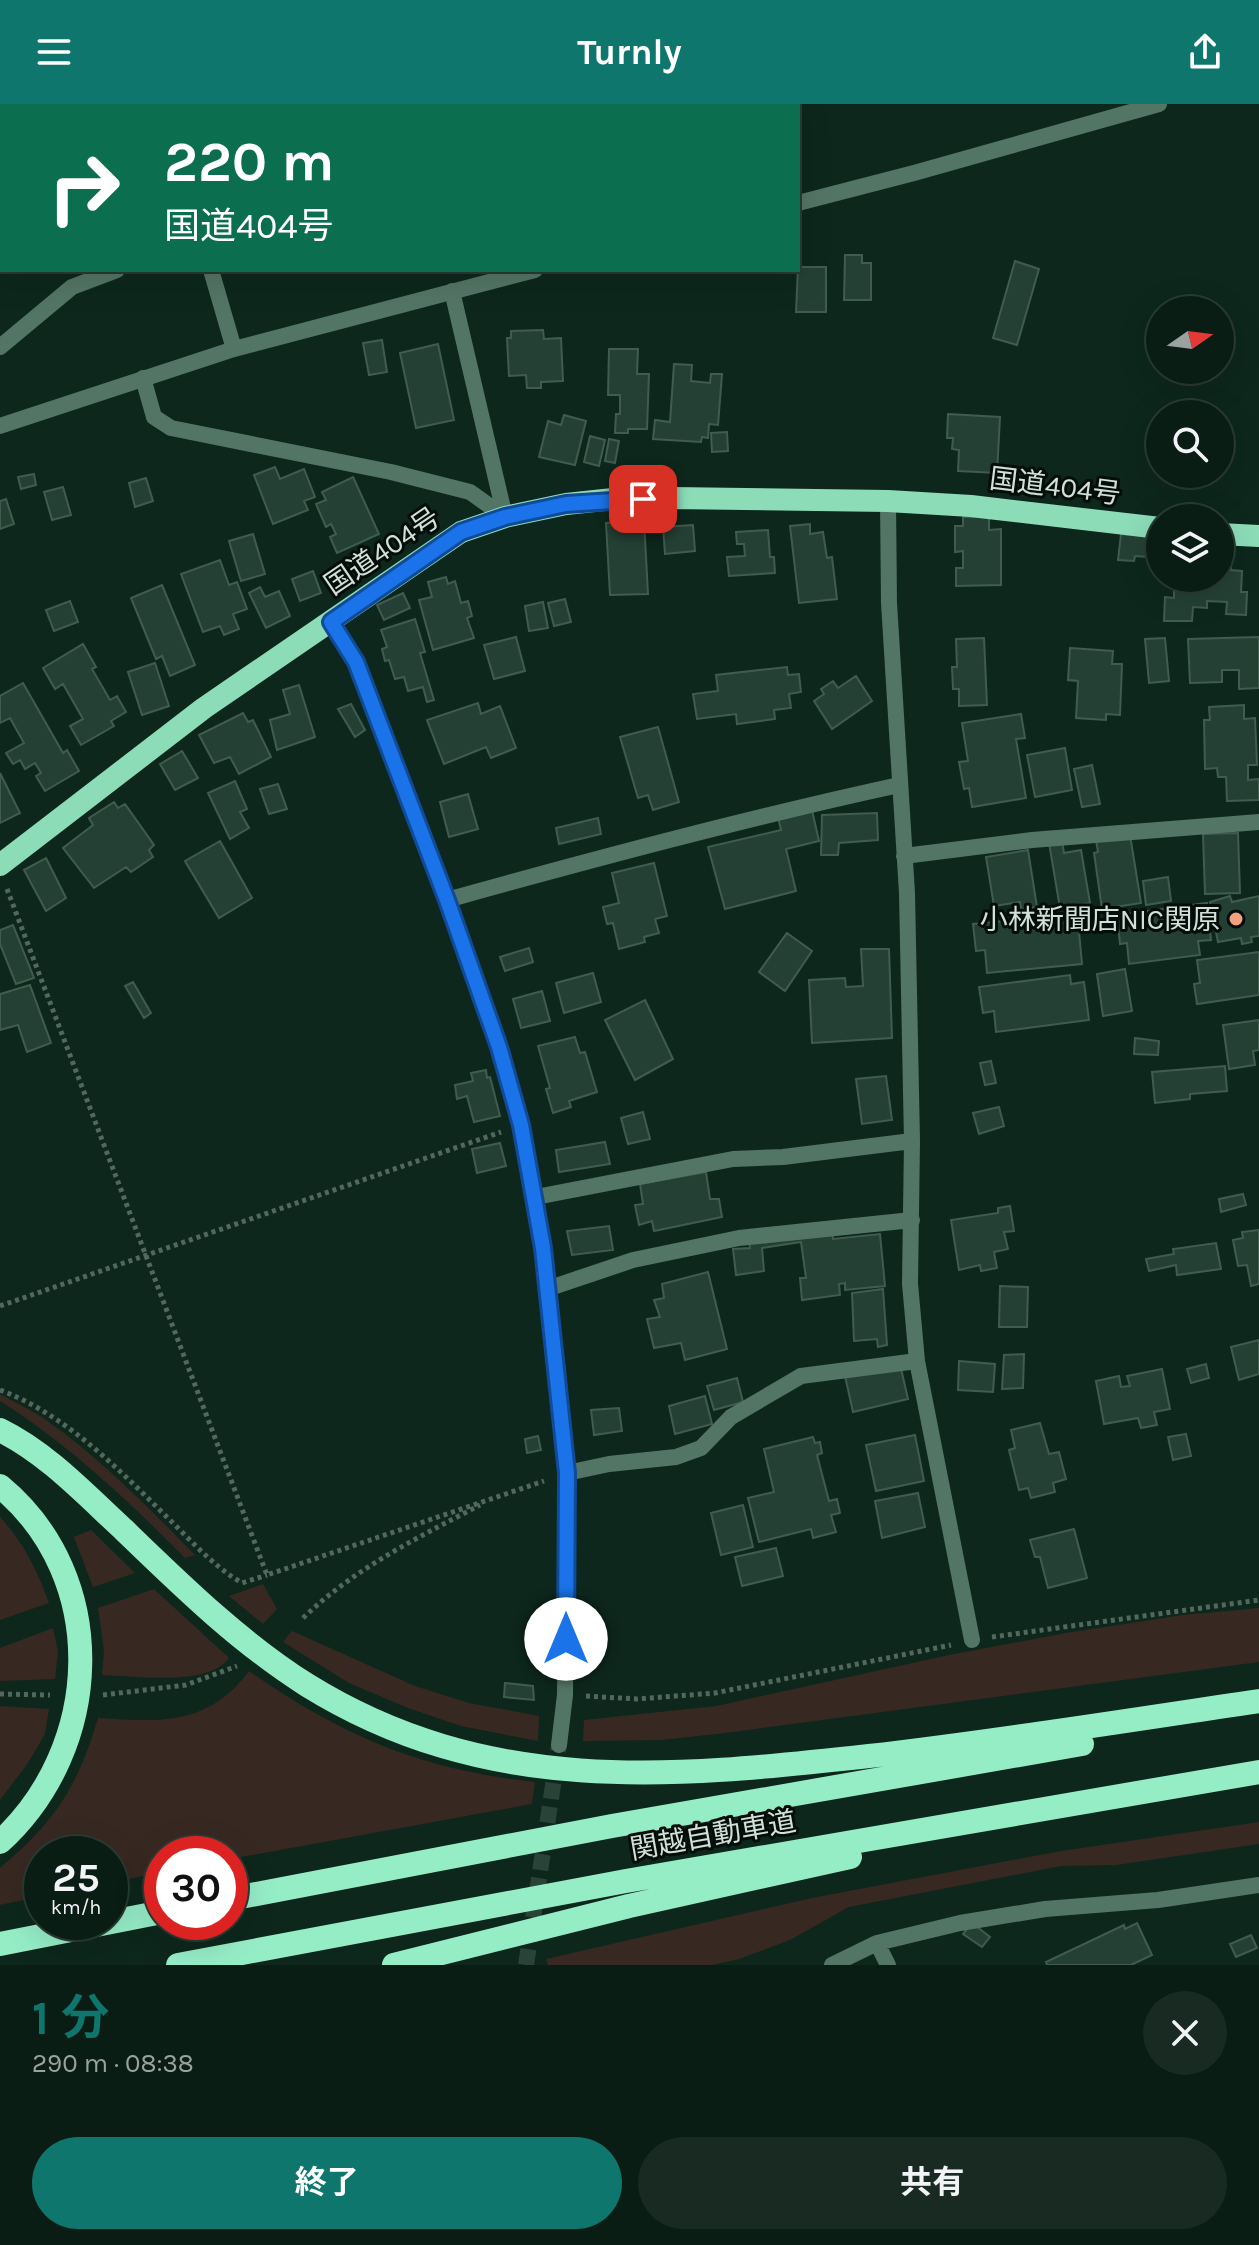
<!DOCTYPE html>
<html lang="ja">
<meta charset="utf-8">
<style>
:root{--surface:#0a1d15;--page:#182a22;--text:#f1f3f6;--muted:#99a2a0;--line:#2a3b34;--accent:#0f766e}
body{margin:0;font-family:Karla,"Noto Sans JP",sans-serif;background:var(--page);color:var(--text);height:100vh;display:flex;flex-direction:column;font-size:30px;white-space:nowrap}
*{box-sizing:border-box;margin:0}
p{font-size:26px;color:var(--muted)}
.icon{flex:none;width:44px;height:44px;fill:none;stroke:currentColor;stroke-width:2;stroke-linecap:round;stroke-linejoin:round}
.map{position:relative;height:1861px;overflow:hidden}
.sheet{display:flex;flex-direction:column;background:var(--surface);flex:1}
.sheet>*{flex:none}
.hud{position:absolute;left:0px;top:0px;width:800px;height:168px;box-shadow:0 8px 32px #0002,0 0 0 2px var(--line);background:#0b6e4f;color:#fff;overflow:hidden}
.needle{width:52px;rotate:76deg}
.tools{position:absolute;left:1146px;top:192px;display:grid;gap:16px}
.tools a{display:grid;place-items:center;width:88px;height:88px;border-radius:50%;background:var(--surface);box-shadow:0 8px 32px #0002,0 0 0 2px var(--line);font-size:40px}
.speed{position:absolute;left:24px;top:1732px;display:flex;gap:16px;font-size:40px;font-weight:700;text-align:center}
.speed>*{display:grid;place-content:center;width:104px;height:104px;border-radius:50%;background:var(--surface);box-shadow:0 8px 32px #0002,0 0 0 2px var(--line);line-height:1}
.speed small{font-size:20px;font-weight:400}
.speed .limit{border:12px solid #d22;background:#fff;color:#111}
.pin{position:absolute;display:grid;place-items:center;width:68px;height:68px;color:#fff;margin:-34px;border-radius:16px;box-shadow:0 4px 12px #0006}
.me{position:absolute;width:88px;margin:-44px;rotate:0deg;stroke-linejoin:round;filter:drop-shadow(0 0 6px #0008)}
.turn{display:flex;align-items:center;gap:28px;height:168px;padding:0 32px;font-size:36px}
.turn .icon{width:104px;height:104px;stroke-width:2.5}
.turn b{display:block;font-size:56px;line-height:68px}
.round{display:grid;place-items:center;flex:none;width:84px;height:84px;border-radius:42px;background:var(--page)}
.overview{display:flex;align-items:center;justify-content:space-between;height:136px;padding:0 32px}
h1{font-size:48px;font-weight:700;line-height:60px;color:var(--accent)}
.button{display:flex;gap:16px;margin-top:auto;padding:16px 32px}
.button a{flex:1;height:92px;border-radius:48px;background:var(--accent);color:#fff;font-size:32px;font-weight:700;line-height:92px;text-align:center}
.button a+a{background:var(--page);color:var(--text)}
header{display:flex;justify-content:space-between;align-items:center;height:104px;padding:0 32px;background:var(--accent);color:#fff;font-size:36px;font-weight:700}
.map>svg:first-child{display:block}
</style>
<header><svg class="icon" aria-label="menu" viewBox="0 0 24 24"><path d="M4 6h16M4 12h16M4 18h16"/></svg>Turnly<svg class="icon" aria-label="share" viewBox="0 0 24 24"><path d="M12 15V3M7 8l5-5 5 5M5 13v7h14v-7"/></svg></header>
<div class="map">
<svg width="1259" height="1861" viewBox="0 0 1259 1861">
<rect width="100%" height="100%" fill="#0d271c"/>
<!-- green -->
<path fill="#382822" d="M0,1290c16,9 34,17 49,28 53,38 100,86 146,133l-10,3c-58,-58 -115,-113 -185,-157z
M0,1413c24,26 37,53 49,86l-49,17z
M91,1426l44,43 -42,14 -19,-50z
M263,1480l14,25 -14,15 -34,-28z
M154,1485l75,69c-20,29 -95,18 -127,17l2,-24 -6,-43z
M1259,1504v54l-534,71 -64,7 -78,1 1,-21 132,-14 233,-51 117,-22 117,-18z
M53,1524l5,24 -3,27 -55,2v-33z
M292,1527l123,55 54,17 70,13 -1,25 -77,-15 -53,-18 -59,-25 -66,-41z
M249,1567c93,65 173,99 286,111l-3,22 -302,55v-5h-68v18l-52,11v-29h-68v42l-42,9v-37c55,-46 78,-82 98,-150 63,4 110,8 151,-47z
M0,1602l49,3 -4,25 -17,29 -28,37z
M1259,1718v22l-143,21 -55,1 -212,41 -59,33 -51,19 -27,6h-164l-2,-6 266,-61 249,-47z"/>
<!-- building -->
<path fill="#244034" stroke="#405c4f" stroke-width="2" d="M572,0h119l-1,2z
M845,151h17v8h9v37h-27z
M1015,157l24,8 -22,76 -24,-7z
M798,163h28v45h-30z
M543,226l1,9 17,-1 2,43 -22,1v6h-14l-1,-13 -17,1 -2,-38h4v-7z
M382,236l5,32 -18,3 -6,-32z
M438,240l16,76 -38,8 -16,-75z
M609,245h29l-1,25h12l-2,55h-19v4h-13l1,-19h4v-19h-12z
M674,260l18,1 -1,16 19,2 1,-9h11l-4,51 -9,-1 -1,14 -6,-1 -1,5 -48,-3 2,-19 15,2z
M948,310l52,3 -3,56 -39,-2 1,-21 -7,-1 1,-11h-6z
M564,311l22,6 -11,44 -36,-8 9,-36 13,4z
M727,328l1,19 -16,1 -1,-19z
M590,332l15,4 -6,26 -15,-4z
M609,335l10,2 -4,22 -10,-2z
M275,363l5,12 24,-10 11,28 -11,4 4,9 -35,14 -19,-49z
M34,370l2,11 -15,4 -3,-12z
M353,373l26,57 -42,19 -7,-16 6,-3 -5,-10 -5,3 -10,-23 10,-4 -4,-8z
M146,374l7,23 -18,6 -6,-24z
M63,383l8,28 -19,5 -8,-28z
M6,395l8,25 -14,5v-28z
M963,413h26v13l12,-1v56l-45,1v-18h7v-17l-8,1v-26h8z
M644,416l4,74 -38,1 -4,-72z
M810,420v10l13,-2 4,26 5,-1 5,42 -38,4 -9,-77z
M693,421l2,26 -30,3 -2,-27z
M768,426l2,27h4l1,16 -46,3 -2,-19 18,-1 -1,-12h-7l-1,-12z
M253,430l12,40 -24,7 -12,-40z
M1121,430l29,3 -2,20 -13,-1 -1,5 -16,-1z
M220,456l9,25 8,-3 10,27 -14,5 6,15 -15,6 -4,-9 -17,6 -22,-58z
M1220,460h11v6l11,1 -1,21h6l-1,23 -20,-1 1,-12 -20,-1v7l-14,-1 -1,14h-28l1,-24 9,1v-20h46z
M313,467l8,22 -21,8 -8,-22z
M446,473l2,7 7,-3 6,22 7,-2 4,15 -5,2 7,20 -41,12 -14,-50 13,-3 -4,-15z
M162,481l33,80 -25,11 -8,-20 -6,3 -25,-61z
M260,483l5,10 14,-6 11,25 -24,12 -17,-35z
M403,489l7,15 -26,12 -7,-15z
M565,495l6,23 -17,4 -6,-23z
M70,497l8,21 -24,9 -8,-21z
M543,498l5,26 -19,3 -4,-25z
M415,515l10,33 -5,1 14,47 -7,2 -4,-15 -15,4 -4,-14 -9,2 -6,-19 -4,1 -3,-12 5,-2 -6,-17z
M516,533l9,34 -31,8 -10,-34z
M1259,533v51l-20,1v-19h-17v12l-32,1 -2,-44z
M984,534l3,67 -28,1v-17h-6l-1,-22h5l-1,-28z
M1165,534l4,43 -20,2 -4,-44z
M83,540l13,23 -4,2 18,31 7,-4 9,16 -15,9 3,5 -33,19 -11,-19 13,-7 -20,-35 -8,5 -12,-21z
M1070,544l43,3 -1,13h10l-2,51 -14,-1v6l-30,-2 2,-37 -10,-1z
M155,559l14,43 -27,9 -14,-43z
M787,563l1,8 11,-1 2,18 -12,2 2,14 -17,2 1,9 -38,5 -1,-10 -39,5 -4,-25 25,-3 -2,-16z
M856,572l16,25 -40,28 -18,-28 10,-7 -3,-5 12,-8 5,7z
M23,579l40,70 4,-3 12,21 -34,20 -9,-15 5,-3 -6,-10 -10,6 -5,-9 -7,4 -7,-11 18,-10 -14,-25 -10,5v-27z
M299,581l16,52 -38,13 -7,-30 20,-6 -7,-24z
M478,599l3,11 19,-8 16,42 -25,10 -5,-11 -42,17 -17,-44z
M351,600l14,26 -10,7 -17,-28z
M1244,601v14l11,-1 2,47h-9v15l11,-1v21l-32,1 -1,-24h-8l-1,-9 -12,1 -1,-49h6l-1,-13z
M243,609l5,9 5,-2 18,37 -32,17 -9,-17 -16,6 -15,-28z
M1021,610l4,24 -9,1 10,59 -54,9 -3,-19 -5,1 -5,-27 9,-1 -6,-38z
M658,623l21,75 -26,8 -5,-15 -10,3 -18,-61z
M1065,644l7,42 -37,7 -8,-42z
M182,647l16,27 -23,12 -15,-26z
M1092,661l8,39 -18,3 -8,-38z
M0,669l20,40 -20,10z
M235,677l12,28 -7,3 9,16 -19,11 -22,-46z
M278,680l9,25 -18,5 -9,-25z
M468,690l10,35 -29,8 -9,-35z
M114,698l4,6 7,-4 29,41 -5,5 4,7 -22,15 -5,-5 -32,21 -31,-40 30,-23 -4,-7z
M812,706l7,31 -33,8 10,42 -71,18 -17,-62 73,-17 -3,-13z
M877,709l1,27 -39,3 -1,12h-17l1,-40z
M598,714l3,16 -42,10 -3,-16z
M1238,729l2,60 -35,1 -2,-60z
M1130,731l11,68 -39,6 -8,-56 4,-1 -2,-12z
M220,737l32,57 -33,20 -34,-57z
M1062,737l2,12 17,-3 9,53 -30,5 -11,-65z
M1028,746l9,57 -16,2 -1,-7 -26,4 -8,-49z
M46,754l20,40 -20,13 -22,-41z
M654,759l13,53 -12,3 4,14 -15,4 1,5 -26,7 -6,-26 -6,1 -4,-17 16,-4 -7,-30z
M1168,773l3,24 -25,4 -3,-24z
M1230,792l2,6 27,-6v40l-8,1 1,5 -10,2 -1,-6 -23,4 -8,-40z
M1207,799l4,37 -13,1 2,14 -71,9 -2,-21 -7,1 -3,-29z
M1060,812l1,7 17,-2 4,43 -95,9 -2,-23 -9,1 -3,-27z
M13,821l21,53 -18,6 -16,-40v-14z
M787,829l25,18 -27,40 -26,-19z
M529,844l4,14 -28,9 -5,-14z
M861,845h28l3,89 -80,5 -3,-63 36,-2 1,9 17,-1z
M1259,848v43l-62,9 -3,-20 6,-1 -3,-23z
M1125,865l7,42 -29,5 -6,-42z
M593,869l8,29 -37,11 -8,-30z
M1070,871l1,9 13,-2 5,38 -93,12 -2,-21 -11,2 -4,-26z
M133,878l18,31 -7,5 -19,-32z
M30,881l21,58 -24,9 -9,-27 -18,5v-36z
M542,887l8,30 -29,7 -8,-29z
M645,896l28,59 -38,21 -30,-60z
M1259,916v30l-6,1 2,14 -26,4 -6,-44z
M575,933l5,16 5,-1 12,40 -28,9 2,6 -18,6 -7,-24 4,-1 -12,-42z
M1135,934l24,3 -1,14 -24,-1z
M991,957l5,22 -11,2 -5,-22z
M1225,962l2,25 -37,3v5l-35,4 -3,-31z
M486,966l1,8 3,-1 10,39 -26,6 -7,-26 -10,3 -2,-14 18,-4 -2,-8z
M886,972l6,44 -30,4 -6,-45z
M999,1003l5,19 -25,8 -6,-21z
M643,1008l7,27 -22,5 -7,-26z
M605,1038l5,22 -51,8 -3,-22z
M500,1039l6,23 -29,7 -5,-24z
M706,1068l4,27h9l3,18 -68,14 -2,-10 -13,4 -4,-20 8,-1 -3,-20z
M1243,1090l3,11 -25,7 -2,-13z
M1010,1102l4,25 -10,1 4,17 -14,3 3,16 -16,3 -1,-6 -21,5 -8,-50 47,-7v-5z
M609,1122l4,24 -41,5 -5,-24z
M832,1126l1,9 47,-5 5,52 -40,4v-7l-6,1 1,11 -38,5 -2,-22h6l-5,-36 -39,6 2,23 -28,4 -3,-26 17,-1 -1,-8z
M1259,1126v54l-8,2 -4,-21 -9,1 -5,-26 10,-2 -1,-6z
M1216,1139l5,26 -44,6 -1,-10 -27,6 -3,-12 28,-5 -1,-5z
M708,1168l19,77 -42,11 -4,-17 -27,5 -7,-29 13,-2 -6,-17 10,-2 -2,-14z
M1000,1182l28,1 -1,40h-28z
M883,1185l4,56 -9,2 -1,-8 -23,2 -2,-48z
M1259,1236v34l-20,6 -8,-33z
M1024,1250l-1,34 -21,1 2,-34z
M959,1257l36,3 -2,28 -35,-2z
M900,1260l8,35 -55,13 -8,-36z
M1206,1260l3,14 -18,5 -4,-14z
M1162,1265l8,40 -16,3 3,13 -16,3 -3,-10 -34,6 -8,-43 23,-5 2,11 9,-1 -3,-10z
M737,1274l6,24 -29,8 -7,-24z
M705,1292l7,28 -37,10 -6,-28z
M619,1304l3,23 -28,4 -3,-25z
M1040,1319l9,31 10,-2 7,27 -13,4 2,9 -24,6 -3,-10 -9,2 -10,-40 6,-2 -4,-18z
M1186,1330l5,22 -18,4 -5,-23z
M915,1331l9,46 -48,10 -10,-46z
M538,1332l3,14 -14,3 -2,-14z
M813,1333l2,6 5,-1 2,11 -5,2 12,46 8,-2 3,14 -9,2 5,17 -23,6 -2,-9 -52,13 -11,-44 26,-6 -10,-43z
M918,1389l7,34 -43,11 -7,-37z
M743,1401l10,42 -32,8 -10,-42z
M1074,1425l13,49 -39,10 -8,-31h-5l-5,-17z
M776,1444l7,28 -41,10 -7,-29z
M505,1579l28,3 1,14 -30,-3z
M972,1819l18,14 -8,10 -19,-13z
M1137,1819l15,32 -21,10h-84l-1,-3 78,-37 1,4z
M1251,1831l6,13 -21,9 -6,-13z"/>
<g fill="none" stroke-linecap="round" stroke-linejoin="round">
<!-- minor-tunnel -->
<path stroke="#2a4338" stroke-width="16" stroke-dasharray="16 8" stroke-linecap="butt" d="M526,1861l33,-220"/>
<!-- path -->
<path stroke="#52685e" stroke-width="5" stroke-dasharray="4 4" stroke-linecap="butt" d="M7,785l260,686 277,-94
M0,1202l501,-174
M0,1286c69,26 121,82 173,133 22,22 42,44 69,60l25,-8
M303,1514c52,-50 114,-80 177,-113
M992,1533l267,-37
M0,1590l50,1
M103,1591l83,-10 51,-19
M586,1592l51,3 78,-6 236,-48"/>
<!-- minor -->
<path stroke="#537566" stroke-width="16" d="M164,0v2
M344,0l2,2
M543,2v-2
M798,99l116,-30 245,-69
M211,166l23,79
M452,187l53,226
M0,243l72,-60 45,-17
M143,274l11,39 17,11 220,44 79,20 35,25
M0,322l234,-77 301,-79
M888,397l1,102 18,290 5,248 -2,143 7,77 55,279
M331,518l25,40 91,238 52,147 22,78 15,72 22,175 9,101 -2,222 -6,50
M904,752l128,-16 227,-18
M447,796c150,-42 300,-82 452,-115
M536,1093l197,-38 50,-2 129,-16
M547,1185l86,-29 106,-22 173,-18
M567,1369l42,-9 67,-7 25,-9 30,-31 70,-41 116,-15
M877,1839l11,22
M832,1861l45,-22 83,-20 85,-14 113,-9 101,-15"/>
<!-- trunk -->
<path stroke="#8cdcb8" stroke-width="22" d="M1220,430l39,2
M0,761l204,-157 257,-176 44,-15 61,-13 47,-5 59,-1 216,3 83,5 189,22"/>
<!-- motorway -->
<path stroke="#95edc6" stroke-width="24" d="M0,1326c47,23 85,64 123,99 58,56 116,113 184,156 179,111 363,93 562,71 131,-15 260,-36 390,-55
M0,1382c111,92 103,262 0,356
M230,1795l382,-73 470,-82
M0,1840l162,-32
M178,1861l448,-84 633,-109
M394,1861l235,-59 221,-49"/>
</g>
<g fill="none" stroke-linecap="round" stroke-linejoin="round">
<defs>
<path id="route" d="M566,1535l1,-166 -24,-225 -22,-123 -22,-78 -52,-147 -91,-238 -25,-40 130,-90 44,-15 61,-13 77,-5"/>
</defs>
<!-- route casing -->
<use href="#route" stroke="#114b97" stroke-width="20"/>
<!-- route -->
<use href="#route" stroke="#1a73e8" stroke-width="14"/>
</g>
<!-- markers -->
<circle fill="#f2a080" stroke="#040d09" stroke-width="3" cx="1236" cy="815" r="8"/>
<g text-anchor="middle" dominant-baseline="central" stroke-width="6" stroke-linejoin="round" paint-order="stroke">
<!-- street labels -->
<g font-size="28" fill="#d1e0d8" stroke="#040d09">
<text transform="translate(1055 382) rotate(7)">国道404号</text>
<text transform="translate(382 447) rotate(-34)">国道404号</text>
<text transform="translate(713 1731) rotate(-10)">関越自動車道</text>
</g>
<!-- poi labels -->
<g font-size="28" fill="#d1e0d8" stroke="#040d09" text-anchor="end">
<text x="1220" y="815">小林新聞店NIC関原</text>
</g>
</g>
</svg>
<div class="tools">
<a><svg class="needle" viewBox="-14 -14 28 28"><path d="M0-13l5 13h-10z" fill="#e53935"/><path d="M0 13l5-13h-10z" fill="#99a2a0"/></svg></a>
<a><svg class="icon" aria-label="search" viewBox="0 0 24 24"><circle cx="10" cy="10" r="6"/><path d="M15 15l6 6"/></svg></a>
<a><svg class="icon" aria-label="layers" viewBox="0 0 24 24"><path d="M12 4l9 5-9 5-9-5zM3 14l9 5 9-5"/></svg></a>
</div>
<div class="speed"><div>25<small>km/h</small></div><div class="limit">30</div></div>
<div class="pin" style="left:643px;top:395px;background:#d93025"><svg class="icon" aria-label="arrive" viewBox="0 0 24 24"><path d="M6 21V4h12l-3 4 3 4H6"/></svg></div>
<svg class="me" style="left:566px;top:1535px" viewBox="-20 -20 40 40"><circle r="19" fill="#fff"/><path d="M0-13L10 11 0 6-10 11z" fill="#1a73e8"/></svg>
<div class="hud">
<div class="turn"><svg class="icon" aria-label="right" viewBox="0 0 24 24"><path d="M7 20v-9h11M14 6l5 5-5 5"/></svg><div><b>220 m</b>国道404号</div></div>
</div>
</div>
<section class="sheet">
<div class="overview"><div><h1>1 分</h1><p>290 m · 08:38</p></div><a class="round"><svg class="icon" aria-label="close" viewBox="0 0 24 24"><path d="M6 6l12 12M18 6L6 18"/></svg></a></div>
<div class="button"><a>終了</a><a>共有</a></div>
</section>
